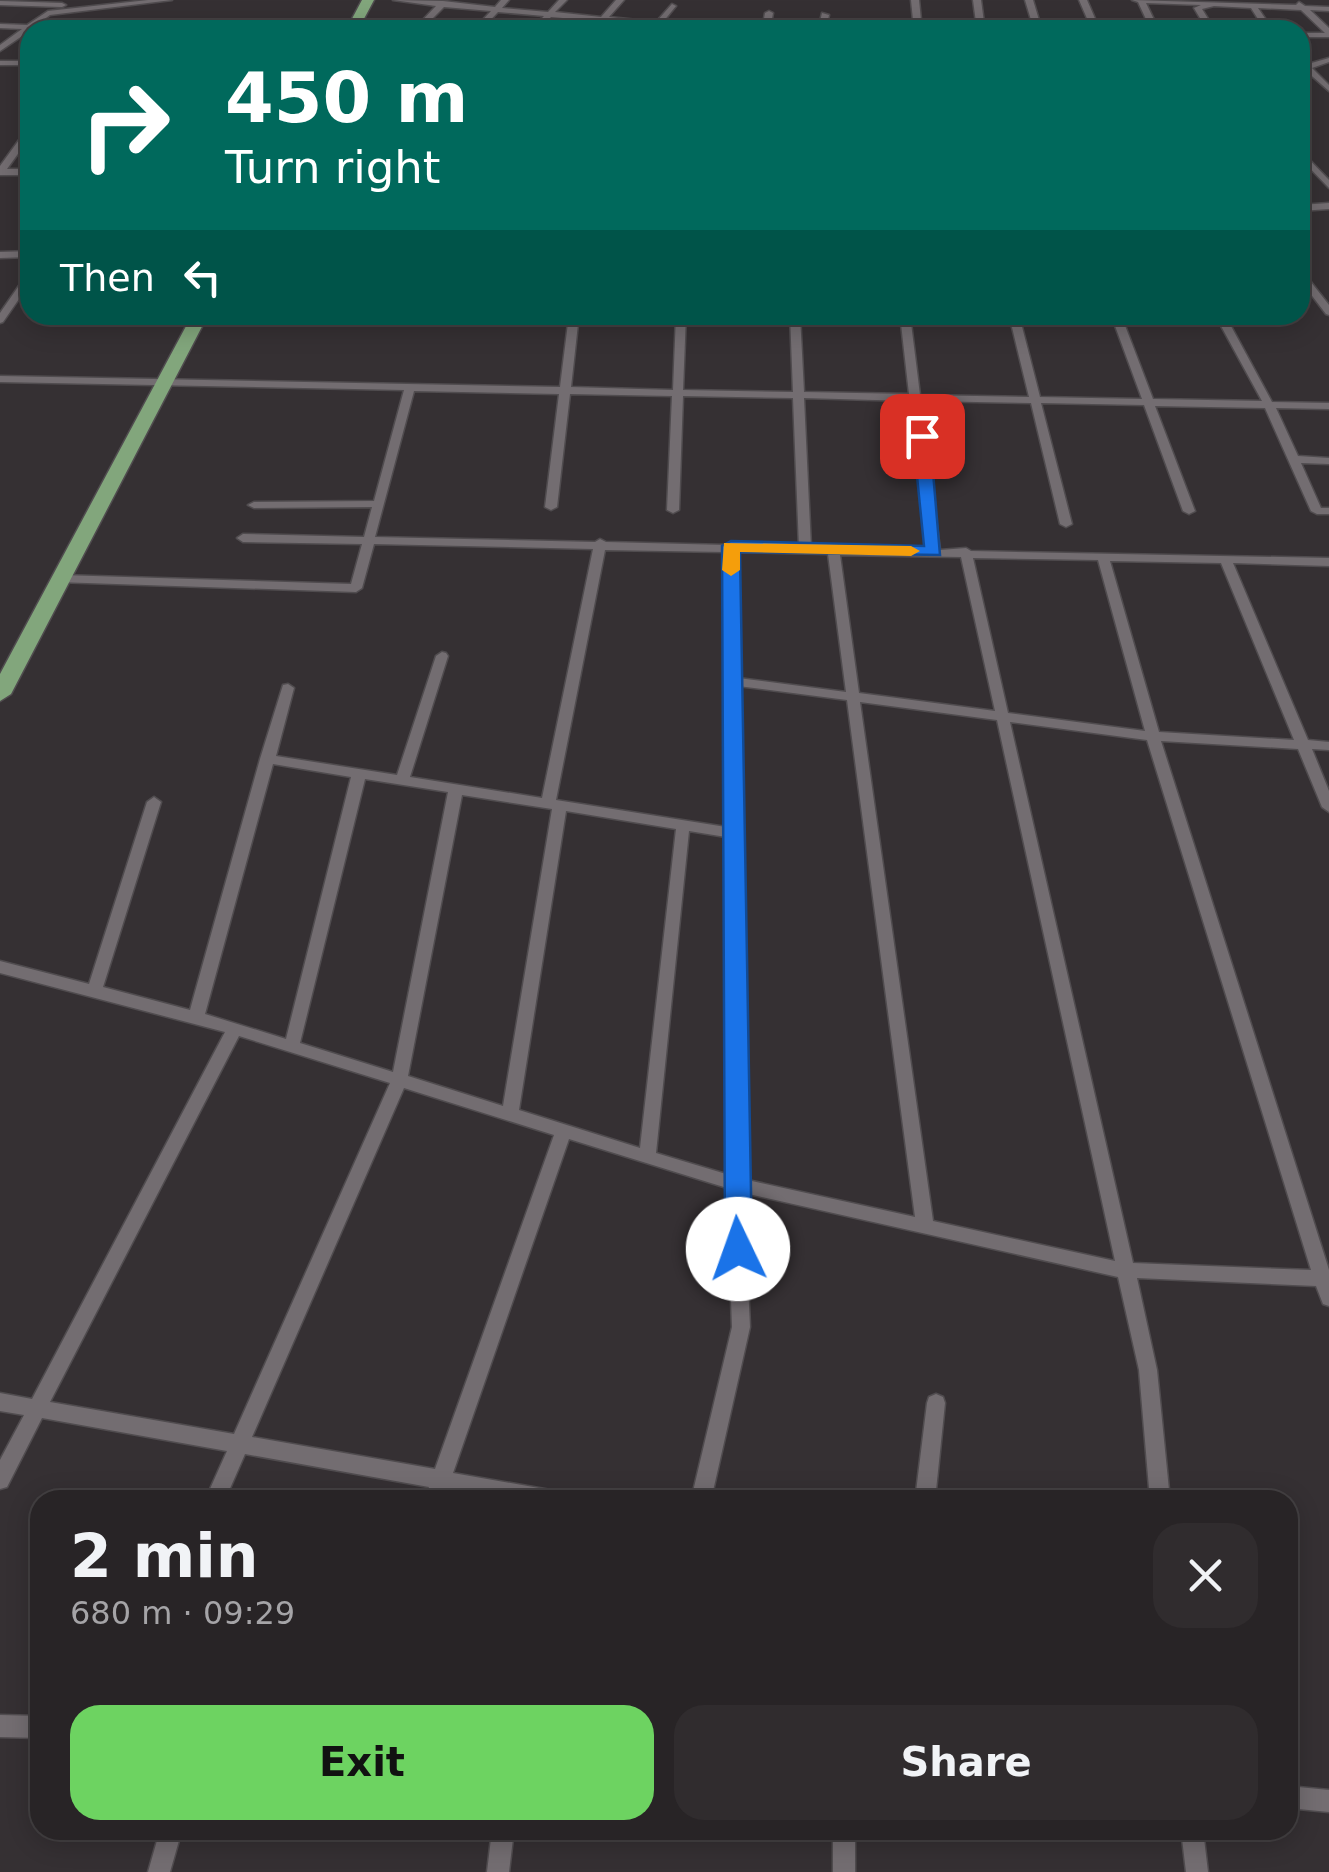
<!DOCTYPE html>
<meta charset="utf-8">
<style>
:root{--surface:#282426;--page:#302c2e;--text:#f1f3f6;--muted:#a5a4a7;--line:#444143;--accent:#6dd361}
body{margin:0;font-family:"DejaVu Sans",sans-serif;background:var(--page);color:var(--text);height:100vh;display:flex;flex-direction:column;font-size:38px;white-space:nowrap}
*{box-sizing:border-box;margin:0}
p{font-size:32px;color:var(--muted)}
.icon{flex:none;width:55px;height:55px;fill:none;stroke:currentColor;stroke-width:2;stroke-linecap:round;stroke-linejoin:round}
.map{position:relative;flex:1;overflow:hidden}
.sheet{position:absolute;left:30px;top:1490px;width:1268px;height:350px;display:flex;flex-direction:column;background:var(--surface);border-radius:30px;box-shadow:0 5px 25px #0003,0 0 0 2px var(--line)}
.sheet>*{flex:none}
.banner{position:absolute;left:20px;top:20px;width:1290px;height:305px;border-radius:30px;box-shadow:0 5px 25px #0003,0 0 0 2px var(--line);background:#00695c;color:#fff;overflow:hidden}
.pin{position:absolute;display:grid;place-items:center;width:85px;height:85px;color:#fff;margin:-42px;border-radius:20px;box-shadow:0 5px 15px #0006}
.me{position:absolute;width:110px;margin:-55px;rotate:357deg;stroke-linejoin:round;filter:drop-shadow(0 0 8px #0008)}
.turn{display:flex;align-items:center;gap:35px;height:210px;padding:0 40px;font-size:45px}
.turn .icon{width:130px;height:130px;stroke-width:2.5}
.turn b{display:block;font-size:70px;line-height:85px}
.then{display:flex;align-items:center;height:95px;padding:0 40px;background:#0003;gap:20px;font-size:38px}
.round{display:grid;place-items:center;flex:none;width:105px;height:105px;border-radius:30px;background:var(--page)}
.head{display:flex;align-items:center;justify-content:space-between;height:170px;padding:0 40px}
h1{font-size:60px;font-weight:800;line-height:75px}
.action{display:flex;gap:20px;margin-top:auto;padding:20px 40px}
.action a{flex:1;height:115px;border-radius:30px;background:var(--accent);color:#111;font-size:40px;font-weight:800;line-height:115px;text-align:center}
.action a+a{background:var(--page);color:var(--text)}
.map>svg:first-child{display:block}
</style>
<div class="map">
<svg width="1329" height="1872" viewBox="0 0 1329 1872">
<rect width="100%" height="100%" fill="#353033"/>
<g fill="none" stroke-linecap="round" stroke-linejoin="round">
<defs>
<path id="street" d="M148,0h24l-122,15 -14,10 60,3 4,2h-69l-31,21v-6l22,-16 -22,-1v-4l27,1 21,-14z
M393,0l50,1 52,6 6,-7h8l-7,8 46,4 11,-12h8l-12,12 46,5 15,-17h8l-15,17 47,5 16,-18 4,2 -13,16 61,8 -64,-3 -3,3h-8l3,-4 -47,-4 -5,3 -4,-2 2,-2 -47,-4 -13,13h-8l14,-14 -46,-4 -17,18h-8l18,-19 -47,-4 -23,23h-8l23,-24z
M911,0h8l3,30h-8z
M973,0h8l4,30h-8z
M1025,0h8l9,30h-8z
M1079,0h8l13,30h-8z
M1132,0l164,5 3,-3 6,4 24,1v4l-19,-1 19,18v9h-29v-4h25l-24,-23 -43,-2 15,22h-8l-14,-22 -37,-2 -12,3 13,21h-8l-13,-22 7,-3 -55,-2 13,27h-8l-13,-28z
M0,1l62,2 4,2 -4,2 -62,-2z
M769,11l4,2 -3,17h-8l3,-17z
M822,13l7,2 -3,15h-8z
M1329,58v4l-17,6 17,17v6l-24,-21 -5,1v-12l8,5z
M0,61h30v4h-30z
M27,129h3v8l-23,32h23v6h-30v-9z
M1300,150l29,30v8l-29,-30z
M1329,203v6l-29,2v-6z
M30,251v6l-30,1v-6z
M1300,271l3,1 26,33v10l-3,-1 -26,-34z
M30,273v10l-27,39 -3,1v-10l27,-39z
M569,315h10l-8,72 102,3 3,-75h10l-3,75 110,2 -3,-77h10l4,77 105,2 -9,-79h10l10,80 109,2 -20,-82h10l21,82 102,2 -31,-84h10l32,84 109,2 -47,-86h10l47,87 57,1v6l-53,-1 22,48 31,2v6l-28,-1 20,45h8v6h-12l-6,-3 -46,-103 -110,-2 40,105 -6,3 -6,-3 -39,-106 -103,-2 31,121 -6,3 -6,-3 -29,-121 -110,-2 19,149 26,-2 5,3 358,7v8l-96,-3 75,177 21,2v8l-17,-1 17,42v21l-7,-5 -24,-58 -137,-8 168,529v36l-6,-2 -7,-18 -179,-8 20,92 13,130h-20l-11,-130 -21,-93 -374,-84 6,134 -39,173h-20l41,-173 -5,-139 -158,-49 -116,334 103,18 7,2 3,7h-63l-56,-10 -3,10h-20l5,-13 -184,-33 -20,46h-20l22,-49 -185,-33 -35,69 -7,2v-29l24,-45 -24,-4v-18l32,6 193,-367 -225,-59v-12l89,23 58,-182 7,-5 7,5 -58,185 87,23 70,-251 23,-74 5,-1 6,4 -18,68 121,19 39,-119 6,-4 4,1 2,3 -38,121 132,21 51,-249 -219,-5 -12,44 -6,4 -299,-10v-6l4,-1 290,9 11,-40 -119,-2 -6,-4 6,-4 121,3 8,-30 -118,1 -6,-3 6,-3 120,-1 30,-111 -404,-8v-6l560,11zM414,391l145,3 -14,113 6,3 6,-3 13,-113 102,2 -5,114 6,3 6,-3 4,-114 110,2 6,149 -63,-2 -5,-3 -5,3 -120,-3 -6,-3 -5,3 -220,-5zM804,398l106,3 18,149 -90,-2 -5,-3 -22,2zM605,550l120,2 1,275 -170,-27zM737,552l91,2 18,138 -108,-14zM840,555l121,2 34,154 -136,-18zM973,558l125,2 47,171 -137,-18zM1110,561l111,2 73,177 -135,-8zM738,686l109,14 68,517 -172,-38zM860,702l137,18 118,541 -182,-40zM1010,722l137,18 164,530 -178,-7zM273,764l78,13 -65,262 -81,-25zM365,779l83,13 -55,280 -93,-29zM462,795l90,14 -49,297 -95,-30zM566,811l110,18 -36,319 -121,-38zM689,831l37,6v337l-70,-21zM239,1036l151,47 -156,351 -184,-32zM404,1088l150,47 -119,334 -183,-32z
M936,1394l7,3 2,6 -10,97h-20l12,-97 2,-6z
M0,1715l40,1v22l-40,-1z
M1288,1786l41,4v22l-41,-4z
M160,1830h22l-12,42h-22z
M492,1830h22l-5,42h-22z
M833,1830h22v42h-22z
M1181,1830h22l5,42h-22z"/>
<path id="primary" d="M362,0h12l-16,30h-12z
M192,315h16l-197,379 -11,7v-27z"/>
</defs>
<!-- street casing -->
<use href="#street" stroke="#504c4f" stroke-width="3"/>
<!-- primary casing -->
<use href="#primary" stroke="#504c4f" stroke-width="3"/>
<!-- street -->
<use href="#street" fill="#736d71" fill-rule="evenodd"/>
<!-- primary -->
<use href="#primary" fill="#82a67c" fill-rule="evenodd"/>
</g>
<!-- route -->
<path fill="#1a73e8" stroke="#114b97" stroke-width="2.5" d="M922,431l8,5 10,119 -200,-3 12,697 -4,8h-19l-4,-8 -3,-703 9,-5 193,5 -11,-110z"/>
<!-- slow -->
<path fill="#f59e0b" d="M724,543l187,3 9,5 -9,5 -171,-4v18l-9,6 -9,-6z"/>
</svg>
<div class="pin" style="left:922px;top:436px;background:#d93025"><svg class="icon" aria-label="arrive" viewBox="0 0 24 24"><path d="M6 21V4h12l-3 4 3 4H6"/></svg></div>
<svg class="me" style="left:738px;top:1249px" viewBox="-20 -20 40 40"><circle r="19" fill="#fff"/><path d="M0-13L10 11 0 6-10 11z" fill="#1a73e8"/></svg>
<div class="banner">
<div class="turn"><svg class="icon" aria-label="right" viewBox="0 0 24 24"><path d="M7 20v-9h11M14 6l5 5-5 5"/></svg><div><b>450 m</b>Turn right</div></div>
<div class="then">Then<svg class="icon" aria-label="left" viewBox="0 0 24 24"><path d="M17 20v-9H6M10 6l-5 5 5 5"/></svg></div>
</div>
<section class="sheet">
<div class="head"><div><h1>2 min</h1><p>680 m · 09:29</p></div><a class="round"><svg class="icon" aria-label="close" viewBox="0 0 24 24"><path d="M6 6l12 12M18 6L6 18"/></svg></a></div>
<div class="action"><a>Exit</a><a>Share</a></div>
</section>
</div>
